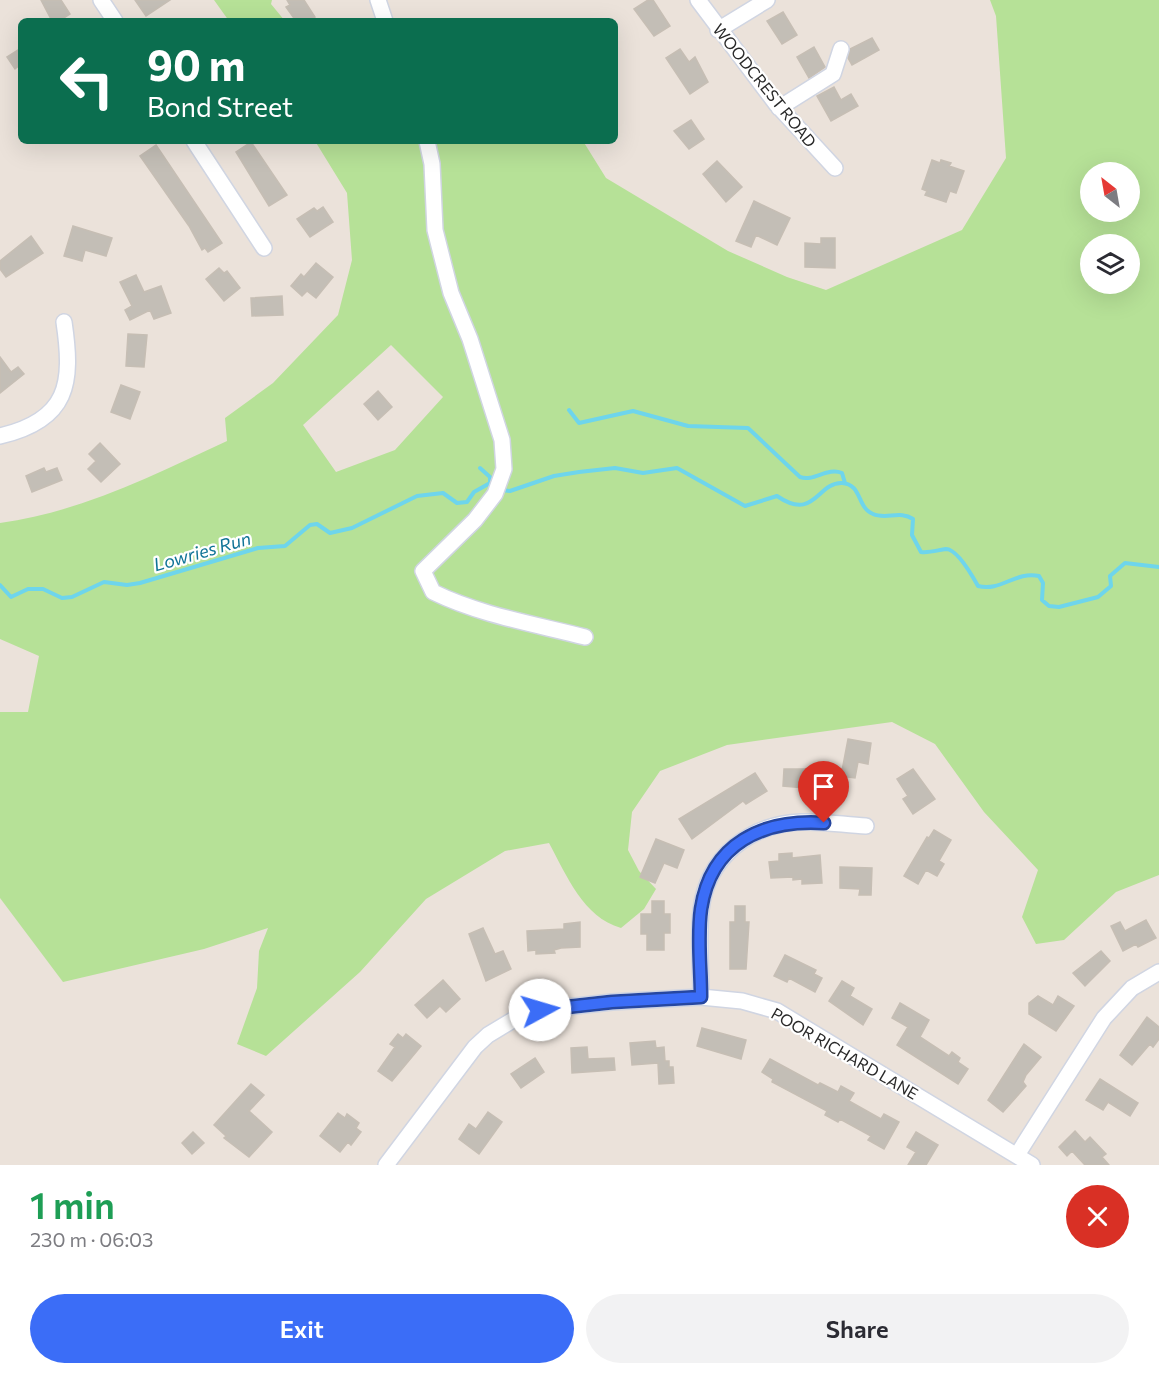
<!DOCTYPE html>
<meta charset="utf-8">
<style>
:root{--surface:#fff;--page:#f2f2f3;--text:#2b2b33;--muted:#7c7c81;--accent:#3b6df7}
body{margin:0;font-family:Commissioner,sans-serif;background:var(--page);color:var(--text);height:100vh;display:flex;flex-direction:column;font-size:22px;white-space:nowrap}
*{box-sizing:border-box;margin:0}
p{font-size:20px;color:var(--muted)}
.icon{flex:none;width:33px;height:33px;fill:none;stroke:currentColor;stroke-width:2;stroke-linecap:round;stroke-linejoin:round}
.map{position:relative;height:1165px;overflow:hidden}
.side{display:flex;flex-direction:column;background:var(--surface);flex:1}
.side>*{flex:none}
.top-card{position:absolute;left:18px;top:18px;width:600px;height:126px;border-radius:9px;box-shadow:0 6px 24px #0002;background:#0b6e4f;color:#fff;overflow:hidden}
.needle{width:39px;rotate:329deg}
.fabs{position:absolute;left:1080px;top:162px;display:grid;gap:12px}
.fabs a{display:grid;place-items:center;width:60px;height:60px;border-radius:50%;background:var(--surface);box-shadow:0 6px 24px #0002;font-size:30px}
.pin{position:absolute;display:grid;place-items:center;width:51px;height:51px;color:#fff;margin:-62px -26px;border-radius:50% 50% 50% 0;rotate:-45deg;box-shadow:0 0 6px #0007}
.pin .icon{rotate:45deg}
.me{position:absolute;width:66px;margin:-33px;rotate:84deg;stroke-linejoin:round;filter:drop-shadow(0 0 4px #0008)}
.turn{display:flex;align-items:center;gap:21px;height:126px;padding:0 30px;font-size:27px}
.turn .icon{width:78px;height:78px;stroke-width:2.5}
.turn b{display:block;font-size:42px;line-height:51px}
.round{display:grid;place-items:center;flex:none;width:63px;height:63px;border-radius:32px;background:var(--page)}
.head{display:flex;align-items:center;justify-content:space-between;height:102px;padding:0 30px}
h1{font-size:36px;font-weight:600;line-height:45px;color:#1e9e55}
.button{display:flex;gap:12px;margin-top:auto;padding:12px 30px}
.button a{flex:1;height:69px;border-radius:36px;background:var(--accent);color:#fff;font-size:24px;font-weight:600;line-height:69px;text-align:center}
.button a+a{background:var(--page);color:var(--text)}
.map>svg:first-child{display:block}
</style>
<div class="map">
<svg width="1159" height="1165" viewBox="0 0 1159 1165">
<rect width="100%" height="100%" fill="#ebe2da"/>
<!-- green -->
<path fill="#b6e197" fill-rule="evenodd" d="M214,0h58l-1,4 14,17h-56z
M990,0h169v875l-43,17 -52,48 -28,4 -14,-27 16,-47 -54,-58 -49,-68 -43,-22 -165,23 -67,26 -28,41 -4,38 11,21 17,18 -12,20 -23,19c-38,-11 -54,-52 -72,-85l-44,8 -79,48 -66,73 -94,84 -29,-12 20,-56 2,-37 9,-23 -64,21 -141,33 -63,-84v-186h28l11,-56 -39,-17v-116c81,-11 154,-48 227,-82l-2,-23 48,-35 65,-68 14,-55 -5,-67 -32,-52h268l23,37 122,73 59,26 39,13 136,-60 44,-72 -10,-142zM1090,172h40v40h-40zM1090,244h40v40h-40zM391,345l52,52 -48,53 -59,22 -33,-47z"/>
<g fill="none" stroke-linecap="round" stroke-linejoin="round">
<!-- stream -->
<path stroke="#6ed5ec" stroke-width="4" d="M569,410l10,13 54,-12 55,15 60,2 52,49c14,5 27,-10 42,-4l3,10
M480,468l10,9v6
M501,490l9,1 44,-15 25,-4 36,-4 28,5 34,-5 68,38 32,-10c38,26 40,-14 65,-13 20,1 15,25 31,31 13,6 27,-4 40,5l-1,16 9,17c9,1 17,-2 25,-3 11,0 27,28 32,37 23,6 37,-15 61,-10l4,7 -1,17 7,6 10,1 39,-10 13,-11 -1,-10 15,-13 34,4
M0,585l11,12 17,-8h15l19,9 10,-1 32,-15 23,3 13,-2 118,-35 27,-2 25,-21 7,-1 13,9 22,-5 65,-32 26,-3 14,10 10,-1 7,-10 16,-9"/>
</g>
<!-- building -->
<path fill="#c3beb6" stroke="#c6beb4" stroke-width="1.5" d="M41,0h20l9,14 -11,7h-7z
M135,0h35l-24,16z
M287,0h17l11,17 -5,4h-14l-10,-14 4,-2z
M648,0h5l17,26 -16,10 -20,-27z
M783,12l14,23 -15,9 -15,-23z
M872,38l7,12 -27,15 -4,-7 2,-9z
M814,47l11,20 -16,11 -12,-21z
M21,48v16l-6,5 -8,-12z
M680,49l9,13 6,-5 13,25 -18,12 -24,-36z
M834,87l7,13 10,-6 7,12 -27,15 -14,-25z
M691,120l13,19 -15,10 -15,-18z
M251,142l36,53 -18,11 -33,-54z
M156,145l66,98 -14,9 -3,-4 -3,2 -13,-24 -49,-70z
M932,160l8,3 1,-3 10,3 -2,3 15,5 -8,22 -6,-2 -4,11 -21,-7 2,-4 -5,-2z
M717,161l25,26 -16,15 -23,-28z
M754,201l36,17 -13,27 -21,-10 -5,12 -15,-6z
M323,207l10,15 -23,15 -13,-18 17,-11 3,3z
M73,226l39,12 -6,18 -21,-6 -3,11 -18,-5z
M31,236l12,17 -37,24 -6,-8v-8z
M821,238h14v30l-30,-1v-24l16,1z
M316,263l17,14 -17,21 -9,-7 -5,5 -11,-10 10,-12 3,3z
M219,268l5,5 3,-2 13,17 -16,13 -18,-22z
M136,275l8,17 17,-6 10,27 -17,6 -4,-9 -20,10 -5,-10 7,-4 -12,-24z
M282,296l1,19 -31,1 -1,-18z
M128,334l19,1 -3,32 -18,-1z
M0,357l11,15 7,-5 6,7 -24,19z
M121,385l19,7 -10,27 -19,-7z
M378,391l14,16 -14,13 -14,-16z
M100,443l20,21 -19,18 -13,-13 8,-8 -7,-7z
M44,468l2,4 11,-4 5,12 -30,12 -6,-16z
M848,739l23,4 -3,21 -10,-2 -3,16 -14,-2z
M784,769h32v20l-33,-3z
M913,769l22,30 -22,15 -10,-15 5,-3 -11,-17z
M755,773l12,18 -21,13 -3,-3 -51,38 -13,-20z
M934,830l17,10 -12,21 5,3 -7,12 -11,-6 -8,14 -14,-8 23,-39 2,1z
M656,839l28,11 -7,18 -13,-5 -9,20 -15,-6z
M792,853v5l28,-3 2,28 -20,1v-5l-9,1v-3l-22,1 -2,-16 10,-1v-7z
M840,867l32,1 -1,27h-12l1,-6 -20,-1z
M652,901h12v13h6v19h-6v17h-17v-16h-6v-20h11z
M735,906h10v16h4l-3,47h-16v-47h5z
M1146,920l10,18 -18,9 -2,-3 -13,7 -12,-25 9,-4 5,9z
M580,922v25l-19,1 -7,2 1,3 -19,1v-4l-8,1 -1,-20 37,-2v-5z
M483,928l12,26 8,-3 8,18 -25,12 -17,-47z
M1101,951l9,10 -25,25 -12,-13z
M785,955l31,15 -2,4 8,4 -7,14 -26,-14 -2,4 -13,-6z
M443,980l17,19 -14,13 -6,-6 -13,12 -12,-13z
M842,981l12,7 -4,8 22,13 -9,16 -34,-24z
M1038,996l15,9 5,-9 16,10 -18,25 -27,-17v-11z
M900,1003l29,17 -9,17 29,19 3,-4 8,6 -2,4 10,7 -10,15 -61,-39 11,-18 -16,-9z
M1147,1017l12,10v12l-6,8 -3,-3 -18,21 -12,-10z
M702,1028l44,12 -5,19 -44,-13z
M398,1034l5,4 3,-4 15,12 -29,35 -14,-10 17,-24 -5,-3z
M655,1041l1,7 8,-1 1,14h4v6h4l1,16 -15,1 -1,-21 -26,2 -2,-22z
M1024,1044l17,13 -15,18 -3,7 3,4 -23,26 -15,-12z
M587,1047l1,12 26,-1 1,12 -43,3 -1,-25z
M535,1058l9,14 -23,16 -10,-14z
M770,1059l48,26 2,-2 18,9 3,-6 13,7 -5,8 32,18 3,-5 15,8 -15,27 -16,-9 3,-4 -31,-17 -2,3 -9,-5 -4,-2 2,-4 -55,-29 1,-3 -11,-7z
M1100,1079l38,24 -8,13 -22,-14 -5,8 -17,-10z
M251,1084l13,11 -15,16 23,21 -23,25 -25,-19 2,-2 -12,-11z
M488,1112l14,10 -23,32 -20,-15 10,-15 7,5z
M338,1113l7,5 2,-4 12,9 -3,5 5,4 -10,13 -3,-3 -8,10 -20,-16z
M1075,1131l10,11 5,-5 16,17 -4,3 7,8h-24l-13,-14 -5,5 -8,-9z
M193,1132l11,11 -12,11 -10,-11z
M916,1132l22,13 -12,20h-18l8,-13 -9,-5z"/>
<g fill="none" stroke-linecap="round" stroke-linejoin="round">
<defs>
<path id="minor" d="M101,0l14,21
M378,0l7,21
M698,0l79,105 58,63
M718,30l49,-30
M779,108l54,-34 8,-25
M194,141l70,107
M427,141l5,23 3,66 16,63 19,46 32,101 2,29 -9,25 -20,26 -52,51 10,21c47,23 101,32 152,45
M0,436c69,-16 73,-53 64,-114
M701,997c0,-28 -3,-59 0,-87 6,-53 49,-86 100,-88 21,-1 44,3 65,4
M1017,1155l87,-137 28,-30 27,-16
M386,1165l89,-118 13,-12 33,-20 19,-5 72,-8 89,-5 41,4 35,10 255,154"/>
</defs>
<!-- minor casing -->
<use href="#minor" stroke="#d0d5e2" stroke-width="18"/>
<!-- minor -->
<use href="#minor" stroke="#fff" stroke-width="15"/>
</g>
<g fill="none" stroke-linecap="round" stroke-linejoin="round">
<defs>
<path id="route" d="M540,1010l72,-8 89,-5c0,-28 -4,-60 0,-88 10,-66 62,-90 123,-86"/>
</defs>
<!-- route casing -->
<use href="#route" stroke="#2647a1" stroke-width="15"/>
<!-- route -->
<use href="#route" stroke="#3b6df7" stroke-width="10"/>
</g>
<g text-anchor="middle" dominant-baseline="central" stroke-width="4.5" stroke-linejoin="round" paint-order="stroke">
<!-- street labels -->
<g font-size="16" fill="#292929" stroke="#fff">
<text transform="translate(765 85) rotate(51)">WOODCREST ROAD</text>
<text transform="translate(845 1053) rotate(30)">POOR RICHARD LANE</text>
</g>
<!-- water labels -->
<g font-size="18" font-style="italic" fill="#0f7396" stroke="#fff">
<text transform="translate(202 551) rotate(-16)">Lowries Run</text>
</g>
</g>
</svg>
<div class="fabs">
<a><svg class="needle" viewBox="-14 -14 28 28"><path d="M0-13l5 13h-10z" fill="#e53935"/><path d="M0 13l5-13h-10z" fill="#7c7c81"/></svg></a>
<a><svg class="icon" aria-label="layers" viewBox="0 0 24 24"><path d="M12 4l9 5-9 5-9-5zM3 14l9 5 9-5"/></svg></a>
</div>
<div class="pin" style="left:824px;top:823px;background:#d93025"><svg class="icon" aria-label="arrive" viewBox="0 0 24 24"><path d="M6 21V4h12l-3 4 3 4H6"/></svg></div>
<svg class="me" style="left:540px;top:1010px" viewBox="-20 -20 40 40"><circle r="19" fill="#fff"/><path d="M0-13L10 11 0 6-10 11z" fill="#3b6df7"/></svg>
<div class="top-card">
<div class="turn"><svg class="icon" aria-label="left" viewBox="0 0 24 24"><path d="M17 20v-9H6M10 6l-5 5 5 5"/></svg><div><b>90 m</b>Bond Street</div></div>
</div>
</div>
<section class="side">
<div class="head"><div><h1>1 min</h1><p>230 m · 06:03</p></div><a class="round" style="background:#d93025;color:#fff"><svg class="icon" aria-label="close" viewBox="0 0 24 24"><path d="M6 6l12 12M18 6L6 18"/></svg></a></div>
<div class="button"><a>Exit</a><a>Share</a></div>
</section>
